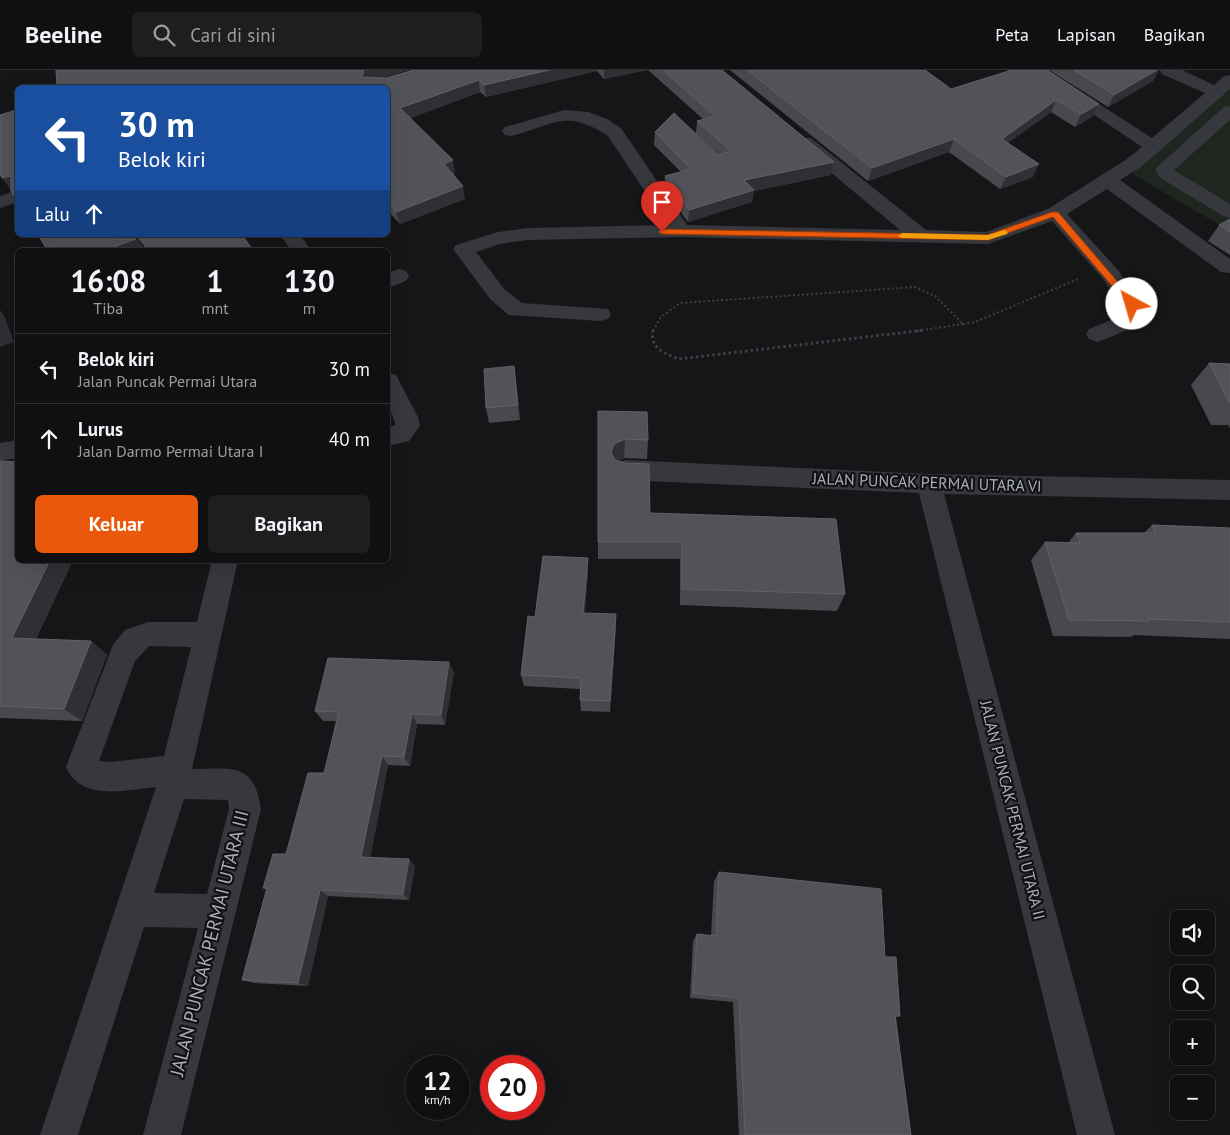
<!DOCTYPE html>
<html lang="id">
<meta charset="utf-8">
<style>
:root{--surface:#101012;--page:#1e1e20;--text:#f1f3f6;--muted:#9c9d9f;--line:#303032;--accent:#ea580c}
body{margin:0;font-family:"PT Sans",sans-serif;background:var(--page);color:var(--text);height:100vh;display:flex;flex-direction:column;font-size:19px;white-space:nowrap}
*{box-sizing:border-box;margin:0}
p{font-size:16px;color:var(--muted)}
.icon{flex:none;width:28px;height:28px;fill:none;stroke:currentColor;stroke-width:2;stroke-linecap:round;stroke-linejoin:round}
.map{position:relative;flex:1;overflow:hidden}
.panel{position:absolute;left:15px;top:178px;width:375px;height:315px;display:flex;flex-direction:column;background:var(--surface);border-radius:8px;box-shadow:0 5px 20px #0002,0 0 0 1px var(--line)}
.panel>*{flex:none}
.top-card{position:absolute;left:15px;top:15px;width:375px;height:152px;border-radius:8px;box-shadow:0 5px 20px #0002,0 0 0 1px var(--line);background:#1a4fa0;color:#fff;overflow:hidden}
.buttons{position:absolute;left:1170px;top:840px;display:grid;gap:10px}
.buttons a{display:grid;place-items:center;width:45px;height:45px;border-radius:8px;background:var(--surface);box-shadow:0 5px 20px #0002,0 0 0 1px var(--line);font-size:25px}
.speed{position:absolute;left:405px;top:985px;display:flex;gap:10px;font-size:25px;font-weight:700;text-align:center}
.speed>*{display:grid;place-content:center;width:65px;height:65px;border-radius:50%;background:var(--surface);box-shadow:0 5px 20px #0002,0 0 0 1px var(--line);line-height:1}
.speed small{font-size:12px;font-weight:400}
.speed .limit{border:8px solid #d22;background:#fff;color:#111}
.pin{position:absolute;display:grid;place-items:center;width:42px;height:42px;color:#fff;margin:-51px -21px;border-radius:50% 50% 50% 0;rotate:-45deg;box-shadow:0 0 5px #0007}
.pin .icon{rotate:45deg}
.me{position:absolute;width:55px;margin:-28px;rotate:321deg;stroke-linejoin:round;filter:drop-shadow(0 0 4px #0008)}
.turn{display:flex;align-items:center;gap:18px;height:105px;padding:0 20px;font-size:22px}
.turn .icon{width:65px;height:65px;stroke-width:2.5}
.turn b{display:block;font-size:35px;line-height:42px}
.then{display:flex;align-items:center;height:48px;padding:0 20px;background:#0003;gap:10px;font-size:19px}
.eta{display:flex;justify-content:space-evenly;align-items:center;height:85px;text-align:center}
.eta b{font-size:30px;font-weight:700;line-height:35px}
.button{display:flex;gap:10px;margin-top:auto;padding:10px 20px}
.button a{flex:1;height:58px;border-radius:8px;background:var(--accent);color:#fff;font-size:20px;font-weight:700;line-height:58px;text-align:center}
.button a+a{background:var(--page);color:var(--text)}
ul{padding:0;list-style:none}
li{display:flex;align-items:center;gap:15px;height:70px;padding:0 20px;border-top:1px solid var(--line)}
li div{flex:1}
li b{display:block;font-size:19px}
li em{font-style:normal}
header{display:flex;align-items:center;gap:30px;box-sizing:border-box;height:70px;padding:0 25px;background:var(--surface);border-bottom:1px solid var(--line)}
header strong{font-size:24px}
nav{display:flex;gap:28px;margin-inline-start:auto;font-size:18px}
.search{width:350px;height:45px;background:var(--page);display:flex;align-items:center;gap:12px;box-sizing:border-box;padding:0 18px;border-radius:8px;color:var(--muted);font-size:19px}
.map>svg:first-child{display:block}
</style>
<header>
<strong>Beeline</strong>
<div class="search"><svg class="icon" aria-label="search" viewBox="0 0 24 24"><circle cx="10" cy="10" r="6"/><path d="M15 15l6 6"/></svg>Cari di sini</div>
<nav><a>Peta</a><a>Lapisan</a><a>Bagikan</a></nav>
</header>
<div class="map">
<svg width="1230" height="1065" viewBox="0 0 1230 1065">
<rect width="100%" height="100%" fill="#161618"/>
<!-- green -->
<path fill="#1e261f" d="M1230,17v144l-101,-59z"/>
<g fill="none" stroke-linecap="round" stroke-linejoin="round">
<!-- path-far1 -->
<path stroke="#3d3f44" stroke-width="2" stroke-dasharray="2 2.5" stroke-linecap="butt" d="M963,254l12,-2 103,-43
M653,261l8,-14 19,-14 235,-16 20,9 28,28
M917,261l46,-7"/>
<!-- path -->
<path stroke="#3d3f44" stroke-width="3" stroke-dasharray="2.5 3" stroke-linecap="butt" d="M653,260c-4,18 12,24 26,29l246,-29"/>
<!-- minor -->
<path fill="#37383d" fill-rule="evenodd" d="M1027,0h19l106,68 53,-45 -43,-19 -2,-4h22l32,15 10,-9 6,-1v14l-89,78 -21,13 110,79v14l-9,-1 -114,-83 -40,25 51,56 30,44 -6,10 -37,15 -8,3 -8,-3 -3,-5 3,-5 37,-15 -22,-34 -52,-59 -64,23 -307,-7 -153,3 -28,4 -24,8 29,38 17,13 86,6 3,5 -3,5 -8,2 -91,-6 -18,-15 -38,-51 3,-4 42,-13 30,-4 139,-3 -59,-89c-43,-28 -53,-11 -97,0l-6,-1 -3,-4 3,-4 59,-17 24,2 19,7 14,9 66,97 213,5 -101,-84 -3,-4 3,-4h12l115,92 60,2 62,-23 79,-50 15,-12z
M1230,36v14l-56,50 56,34v14l-7,-2 -64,-39 -4,-8 69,-62z
M18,120v12l-18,6v-12z
M113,165h21l11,15h-21z
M280,165h20l11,15h-20z
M399,199l7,2 3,5 -3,5 -18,7v-15z
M388,303l8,2 22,42 2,9 -11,15 -21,5v-18l8,-3 -8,-22z
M18,370v18l-18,3v-18z
M625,390l304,14 301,6v20l-286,-6 171,641h-38l-158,-642 -294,-13 -9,-3 -3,-7 3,-7z
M212,490h26l-46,209c39,0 62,-8 69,40l-80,326h-38l55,-207 -54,-1 -66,208h-38l116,-348c-30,3 -75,15 -90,-20l47,-122 12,-15 23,-8h49zM149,576l42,1 -27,109 -53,6 -12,-1 36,-100zM184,729l44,1 1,9 -22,85 -53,-1z"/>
</g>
<!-- wall -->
<path fill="#47494d" d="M56,0h352l-27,8h5l28,-8h233l-43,9 -7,-8 -111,26 -6,-5 -70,26 45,55 -2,1 12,25 -65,25 -12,-13v-123z
M648,0h74l109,105 -77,16 -2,11 -64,20 -24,-33 1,-13 16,-4 -27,-27 1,-13 63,23h1l-23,-21 1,-13 6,-2z
M730,0h195l26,19 57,-18 1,-1h38l52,34 -6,12 -18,11 -24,-15 -43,31 25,34 -33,12 -51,-37 -81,29z
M1049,0h110l-6,11 -45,26z
M1230,149v36l-22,-14 11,-16z
M135,165h107l-95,15z
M1209,293l21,1v64l-2,-3h-17l-20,-40z
M514,296l6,54 -31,3 -3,-15z
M598,341l50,29 -1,19 -23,-1 -6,3 32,52 195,81 -8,17 -157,-6v-46h-82z
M0,391l18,99h55l-37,79 55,2 16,14 -25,66 -82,-3z
M1152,455l78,3v111l-96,-4 -3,2 -78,-1 -22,-76 14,-18 23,1 8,-10h68z
M588,488v13l-3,42 31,14 -6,85 -29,-1 -1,-11v-11l-56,-3 -3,-11 14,-58z
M454,602l-9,53 -28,-1 -7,42 -22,-1 -18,93 45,8 -6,34 -81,-4 -20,90 -54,-3 -12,-3 24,-90 -3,-2 23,-34 38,-81 12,-52h-13l-8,-10z
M719,802l166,85 15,59 -4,1 15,118h-172l-6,-133 -43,-4 3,-57 4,-7 14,2 3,-55z"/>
<!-- shaded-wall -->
<path fill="#2f3033" d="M364,0h44l-41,12 -5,-5z
M549,0h48v1l-111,26 -2,-12z
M604,0h43l-43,9z
M1157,0h2l-6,11 -45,26 6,-12z
M479,10l1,12 -77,29 -3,-13z
M1056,30l-5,12 -54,39 5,-12z
M1099,34l-6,12 -18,11 6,-13z
M954,69l-5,13 -81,29 4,-13z
M453,90l2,13 -8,3 -3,-12z
M834,92l-3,13 -77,16 -2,11 -64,20 1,-12 55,-30z
M1039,94l-6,13 -33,12 6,-12z
M11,106v14l-9,-12z
M463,116l2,13 -65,25 -4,-12z
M136,169l6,11h-36z
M51,176l2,4h-6l-1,-2z
M0,240l4,5 10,27 -14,5z
M514,296l2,16 4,38 -2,-15z
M625,369l-1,19 -10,4 -3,-10 3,-8z
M588,488v13l-4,55 -1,-13z
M50,490h23l-43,91 -18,-13z
M616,544v13l-6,85v-11z
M91,571l16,14 -25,66 -18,-12z
M449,592l5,10 -9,53 -4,-10z
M412,644l5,10 -7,42 -6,-9z
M382,686l6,9 -19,99 -8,-7z
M409,789l6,7 -6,34 -6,-6z
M320,820l8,6 -20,90 -10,-3z"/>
<!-- building -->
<path fill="#525359" stroke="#5f6168" d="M56,0h308l-2,7 24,1 28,-8h135l-65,15 -5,-5 -79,28 53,52 -9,4 19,22 -67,26 -8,-10v-114h-155l-1,-1 -3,1h-172z
M663,0h59l112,92 -90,18 10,10 -65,20 -24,-34 26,-7 -36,-37 19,-19 44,42 13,-4 -34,-30 18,-5z
M747,0h178l26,19 61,-19h35l52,34 -18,10 -25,-14 -54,39 37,25 -33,13 -52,-38 -82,29z
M1074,0h83l-43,25z
M16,40l2,5v87l-7,-11v-15l-9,2 -2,-4v-59z
M1230,149v13l-11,-7z
M38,165h75l2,4h21l-30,11h-53l-2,-4 -5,2z
M138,165h104l11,15h-105z
M1209,293l21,1v39z
M514,296l4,39 -32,3 -2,-39z
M598,341l49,1 1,28 -23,-1 -11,5 -3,8 4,8 10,3 24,1 1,49 186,6 9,75 -163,-5v-47h-84z
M0,391l18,1v98h32l-38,78 79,3 -27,68 -64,-3z
M1152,455l78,3v94l-82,-3 1,2 -80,-1 -24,-78 35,1 -4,-10h79z
M543,486l45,2 -5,55 33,1 -6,87 -30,-1 1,-22 -60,-3 7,-59 7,1z
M328,588l121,4 -8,53 -29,-1 -8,43 -22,-1 -21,101 48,2 -6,35 -83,-4 -22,93 -56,-3 25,-92h-4l10,-34h13l22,-81h16l15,-61 -24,-1z
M719,802l162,17 4,68h11l4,59h-5l16,119h-166l-6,-137 -46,-5 4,-59 19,2z"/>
<!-- route -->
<path fill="#ea580c" stroke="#983908" d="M1052,142h6l77,90v4h-6l-76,-89 -65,23 -326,-6 -4,-2 4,-3 325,6z"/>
<!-- slow -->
<path fill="#f59e0b" d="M1004,160l4,2 -1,2 -19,6 -86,-2 -4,-2 4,-3 86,2z"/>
<g text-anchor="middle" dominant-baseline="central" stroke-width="4.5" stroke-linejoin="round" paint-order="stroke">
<!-- street labels -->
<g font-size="16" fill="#a8adb8" stroke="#111113">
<text transform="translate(927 412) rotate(2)">JALAN PUNCAK PERMAI UTARA VI</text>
<text transform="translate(1013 740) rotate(76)">JALAN PUNCAK PERMAI UTARA II</text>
</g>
<!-- near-street labels -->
<g font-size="19" fill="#a8adb8" stroke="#111113">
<text transform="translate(209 873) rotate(-76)">JALAN PUNCAK PERMAI UTARA III</text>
</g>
</g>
</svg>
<div class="buttons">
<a><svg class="icon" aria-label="sound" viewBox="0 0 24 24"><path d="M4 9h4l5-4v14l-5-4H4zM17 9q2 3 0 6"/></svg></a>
<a><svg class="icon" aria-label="search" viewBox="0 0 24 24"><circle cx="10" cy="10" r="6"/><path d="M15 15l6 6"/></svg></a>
<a>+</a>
<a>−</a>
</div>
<div class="speed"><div>12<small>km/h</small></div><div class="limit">20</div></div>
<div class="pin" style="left:662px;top:162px;background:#d93025"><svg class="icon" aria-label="arrive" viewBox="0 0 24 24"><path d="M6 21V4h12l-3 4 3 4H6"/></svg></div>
<svg class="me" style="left:1132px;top:234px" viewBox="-20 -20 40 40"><circle r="19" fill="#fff"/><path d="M0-13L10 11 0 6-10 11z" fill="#ea580c"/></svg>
<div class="top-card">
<div class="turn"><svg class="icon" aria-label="left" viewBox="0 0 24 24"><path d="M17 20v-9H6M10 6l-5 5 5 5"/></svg><div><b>30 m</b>Belok kiri</div></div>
<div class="then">Lalu<svg class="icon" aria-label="ahead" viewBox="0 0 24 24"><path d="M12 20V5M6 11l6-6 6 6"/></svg></div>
</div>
<section class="panel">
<div class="eta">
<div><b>16:08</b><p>Tiba</p></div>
<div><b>1</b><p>mnt</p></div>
<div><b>130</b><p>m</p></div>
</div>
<ul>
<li><svg class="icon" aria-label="left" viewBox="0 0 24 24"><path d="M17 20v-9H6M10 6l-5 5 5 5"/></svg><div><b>Belok kiri</b><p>Jalan Puncak Permai Utara</p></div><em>30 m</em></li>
<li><svg class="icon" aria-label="ahead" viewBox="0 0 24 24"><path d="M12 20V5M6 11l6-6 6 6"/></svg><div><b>Lurus</b><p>Jalan Darmo Permai Utara I</p></div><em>40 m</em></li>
</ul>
<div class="button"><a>Keluar</a><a>Bagikan</a></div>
</section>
</div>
